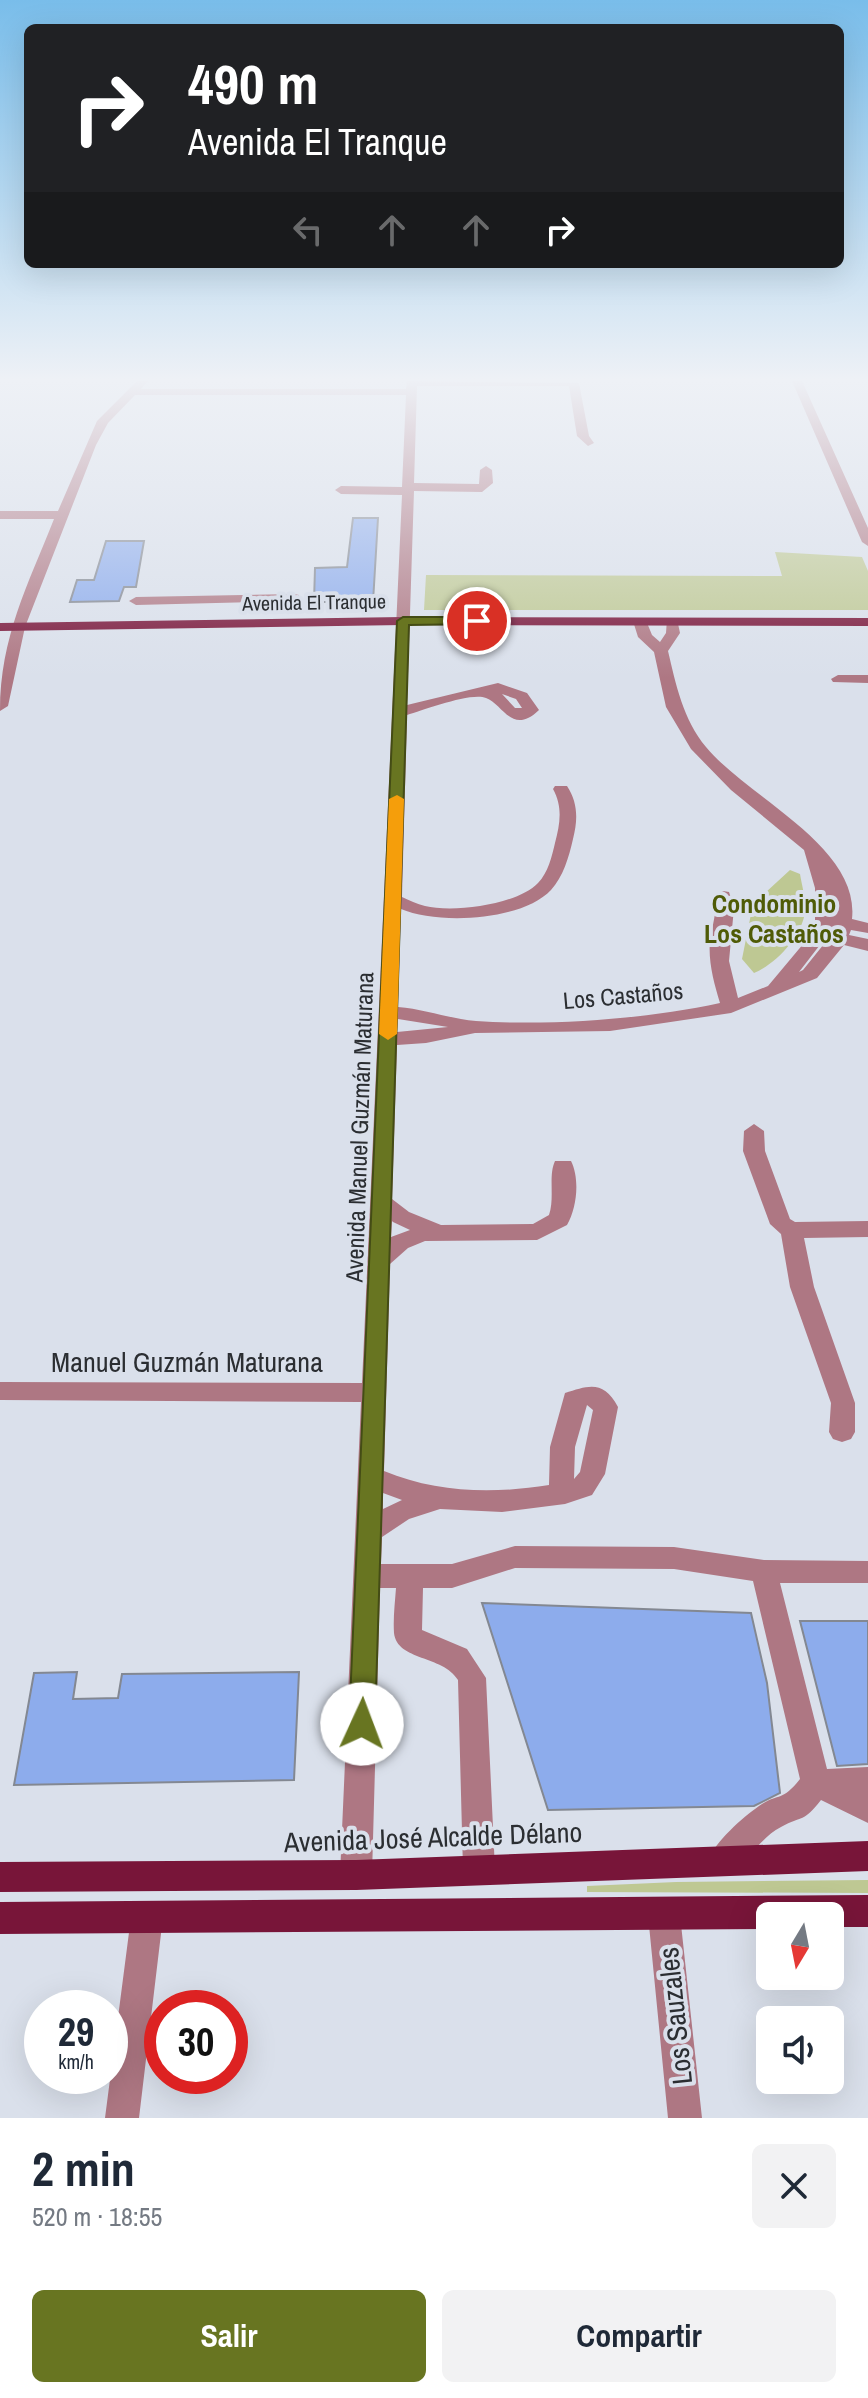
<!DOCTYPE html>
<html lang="es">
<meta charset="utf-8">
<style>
:root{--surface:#fff;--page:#f2f2f3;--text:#1f2937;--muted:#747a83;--accent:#687521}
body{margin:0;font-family:"Archivo Narrow",sans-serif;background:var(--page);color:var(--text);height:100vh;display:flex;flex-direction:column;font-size:30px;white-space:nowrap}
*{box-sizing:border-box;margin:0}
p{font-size:26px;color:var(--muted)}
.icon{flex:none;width:44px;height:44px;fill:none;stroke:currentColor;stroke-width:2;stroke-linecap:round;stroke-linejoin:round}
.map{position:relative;height:2118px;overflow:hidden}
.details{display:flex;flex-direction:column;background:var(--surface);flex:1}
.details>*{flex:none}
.guide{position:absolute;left:24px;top:24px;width:820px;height:244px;border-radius:12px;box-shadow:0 8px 32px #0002;background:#202124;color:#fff;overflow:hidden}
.needle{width:52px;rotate:190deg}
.fabs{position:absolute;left:756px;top:1902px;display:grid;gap:16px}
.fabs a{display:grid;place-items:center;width:88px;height:88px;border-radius:12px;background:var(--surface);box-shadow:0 8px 32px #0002;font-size:40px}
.speed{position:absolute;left:24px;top:1990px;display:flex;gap:16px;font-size:40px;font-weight:700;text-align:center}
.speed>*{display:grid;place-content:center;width:104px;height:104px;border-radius:50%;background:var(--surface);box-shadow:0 8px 32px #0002;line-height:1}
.speed small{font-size:20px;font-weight:400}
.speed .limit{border:12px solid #d22;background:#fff;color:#111}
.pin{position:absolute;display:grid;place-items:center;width:68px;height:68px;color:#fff;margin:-34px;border:4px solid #fff;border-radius:50%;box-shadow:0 2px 8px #0007}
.me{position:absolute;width:88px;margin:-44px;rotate:2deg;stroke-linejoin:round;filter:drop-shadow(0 0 6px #0008)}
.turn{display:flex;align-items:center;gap:28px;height:168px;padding:0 32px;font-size:36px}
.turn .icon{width:104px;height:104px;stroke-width:2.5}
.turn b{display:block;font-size:56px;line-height:68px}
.lanes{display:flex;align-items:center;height:76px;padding:0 32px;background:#0003;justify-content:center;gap:40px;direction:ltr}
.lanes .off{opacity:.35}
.round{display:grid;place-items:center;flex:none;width:84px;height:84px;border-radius:12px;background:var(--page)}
.summary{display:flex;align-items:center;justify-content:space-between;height:136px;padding:0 32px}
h1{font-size:48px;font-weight:700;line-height:60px}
.cta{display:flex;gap:16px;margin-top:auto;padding:16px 32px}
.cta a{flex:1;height:92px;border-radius:12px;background:var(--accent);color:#fff;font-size:32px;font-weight:700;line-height:92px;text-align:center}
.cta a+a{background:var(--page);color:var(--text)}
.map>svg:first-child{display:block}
</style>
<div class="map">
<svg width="868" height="2118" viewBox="0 0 868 2118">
<rect width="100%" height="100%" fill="#dae0eb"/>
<!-- green -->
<path fill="#bec893" d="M775,552l87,5 6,14v39h-444l2,-35 356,1z
M790,870l10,4c2,12 6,25 5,38 -3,24 -29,52 -51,61l-12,-14 11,-55z
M868,1880v13l-281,-1v-6l89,-4z"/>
<!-- building -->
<path fill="#8dacec" stroke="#838892" stroke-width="2" d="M353,518h25l-5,84h-59l1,-34 32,-1z
M106,541h38l-8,46h-12l-5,14 -49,1 7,-22h17z
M482,1603l269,10 16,70 13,110 -26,13 -206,4z
M800,1621h68v143l-31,2z
M77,1672l-4,27 45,-1 4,-24 177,-2 -5,108 -280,5 20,-112z"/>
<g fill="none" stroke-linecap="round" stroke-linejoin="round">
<!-- minor -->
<path fill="#ae7783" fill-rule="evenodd" d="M137,381h11l-7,8h265l1,-8 172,2 10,53 5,7 -6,3 -11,-10 -8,-50h-152l-3,97 65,1 1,-14 6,-4 6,4 1,13 -11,9 -68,-1 -7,214 91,-22 29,10 12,17c-27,26 -36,-6 -53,-12 -15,-6 -62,12 -79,17l-5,182c7,3 15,7 23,9 28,7 92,-1 113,-23 10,-10 14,-27 17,-40 5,-19 8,-36 -2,-54l2,-3h12c11,17 11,33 6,53 -4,18 -10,38 -22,51 -29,31 -113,35 -150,19l-3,98c27,2 52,12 78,14 76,5 170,-2 244,-18 -6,-20 -12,-41 -10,-63 2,-15 8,-28 4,-44l9,-5 6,1 5,16 -5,53 9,37 30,-12 36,-43 11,-22v-33l-11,-38 -73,-60 -40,-41 -25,-42 -12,-55 -16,-15 -5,-16 2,-3h10l7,17 8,7 6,-9 1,-14h10l3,14 -12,18c8,34 15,68 38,96 42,51 154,99 146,172l16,4v10l-17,-3 -2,5 19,4v12l-24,-6 -27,33 -86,35 -121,18 -135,2 -49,10 -29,2 -5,154 17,13 32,13 92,-1 16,-9c6,-17 -1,-39 6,-54h16c9,18 6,47 -4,64l-30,15 -112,1 -17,7 -18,16 -6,207c53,22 109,23 165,14l1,-38 15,-54c24,-8 39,-13 53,14l-13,67 -13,21 -27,9 -63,8 -62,-3 -31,10 -27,18 -1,27h71l63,-18 159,1 90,13 104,1v22h-88l47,186 41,-2v56l-47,-23c-18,23 -18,15 -40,27 -23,12 -34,38 -58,48l-11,-4 -4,-11c8,-19 34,-42 51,-54 20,-14 22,-3 41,-27l-47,-198 -79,-12 -159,-1 -63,20h-29l-1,42 45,19 19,29 9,192 -5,11 -11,4 -11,-4 -5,-11 -5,-190c-15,-25 -61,-19 -64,-47 -1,-15 1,-31 2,-45h-16l-8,287 -5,11 -11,4 -11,-4 -5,-11 21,-473 -361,-2v-18l362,1 40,-888 -61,-1 -6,-4 6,-4 61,1 4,-92h-271l-27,28 -12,22 -71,182 -17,79 -8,5c0,-74 28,-126 54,-192h-54v-8h58l39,-90zM502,694l14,5 6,9h-7zM826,937l2,2 -25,31 -4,2zM398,1019l50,8 -51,5zM392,1221l1,1 17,8 -19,7zM587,1405l6,5 -13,62 -6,7 1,-32zM383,1493l19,7 -19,9z
M792,381h10l66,147v18l-6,-4z
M294,594l5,1v6l-163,4 -7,-4 7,-4z
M838,675h30v8l-35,-1 -2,-3z
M754,1124l10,7 1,20 25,68 5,3 73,-1v16l-64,1 10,49 41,116v29l-4,7 -9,3 -9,-3 -4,-7 2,-29 -41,-116 -9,-53 -11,-10 -27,-73 1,-20z
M664,1899l11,5 5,11 22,203h-34l-20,-203 5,-11z
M147,1901l11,5 5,11 -24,201h-34l26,-201 5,-11z"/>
<!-- major -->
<path fill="#781539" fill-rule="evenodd" d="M403,617l465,1v8l-465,-1 -403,6v-8z
M868,1841v30l-512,19 -356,2v-30l356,-2z
M868,1895v32h-38v-11h-60v13l-770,5v-32z"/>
</g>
<!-- sky -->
<linearGradient id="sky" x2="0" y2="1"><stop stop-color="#79bdea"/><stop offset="0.56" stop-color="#eef1f6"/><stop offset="1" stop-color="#eef1f6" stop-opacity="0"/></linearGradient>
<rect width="868" height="678" fill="url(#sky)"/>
<!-- route -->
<path fill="#687521" stroke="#444c15" stroke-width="2" d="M477,617l4,1v6l-72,1 -34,1099 -4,8 -9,4 -9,-4 -4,-8 48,-1103 6,-4z"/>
<!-- slow -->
<path fill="#f59e0b" d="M397,795l7,4 -7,235 -9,6 -9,-6 10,-235z"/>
<g text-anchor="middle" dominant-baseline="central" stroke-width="8" stroke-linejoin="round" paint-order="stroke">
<!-- far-street labels -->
<g font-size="20" fill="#2b2e32" stroke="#dae0eb">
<text transform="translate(314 602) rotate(-1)">Avenida El Tranque</text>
</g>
<!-- street labels -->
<g font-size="24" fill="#2b2e32" stroke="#dae0eb">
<text transform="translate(623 995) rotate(-5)">Los Castaños</text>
<text transform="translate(359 1127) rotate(-88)">Avenida Manuel Guzmán Maturana</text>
</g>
<!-- neighbourhood labels -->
<g font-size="26" font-weight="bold" fill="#4f5b07" stroke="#dae0eb">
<text x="774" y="903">Condominio<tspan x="774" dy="30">Los Castaños</tspan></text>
</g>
<!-- near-street labels -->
<g font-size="28" fill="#2b2e32" stroke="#dae0eb">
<text x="187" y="1362">Manuel Guzmán Maturana</text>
<text transform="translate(433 1837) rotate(-2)">Avenida José Alcalde Délano</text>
<text transform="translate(675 2016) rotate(-96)">Los Sauzales</text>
</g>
</g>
</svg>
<div class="fabs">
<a><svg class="needle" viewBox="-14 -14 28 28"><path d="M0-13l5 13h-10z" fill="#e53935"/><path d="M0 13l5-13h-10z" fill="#747a83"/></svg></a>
<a><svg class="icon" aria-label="sound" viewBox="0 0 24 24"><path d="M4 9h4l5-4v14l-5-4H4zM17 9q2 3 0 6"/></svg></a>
</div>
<div class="speed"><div>29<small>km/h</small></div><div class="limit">30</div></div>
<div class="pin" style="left:477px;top:621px;background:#d93025"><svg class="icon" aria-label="arrive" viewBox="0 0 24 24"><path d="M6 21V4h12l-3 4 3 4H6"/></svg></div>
<svg class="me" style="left:362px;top:1724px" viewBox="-20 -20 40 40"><circle r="19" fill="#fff"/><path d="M0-13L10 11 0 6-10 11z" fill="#687521"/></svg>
<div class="guide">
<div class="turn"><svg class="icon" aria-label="right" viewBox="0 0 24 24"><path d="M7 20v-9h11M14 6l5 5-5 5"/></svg><div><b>490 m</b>Avenida El Tranque</div></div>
<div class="lanes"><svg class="icon off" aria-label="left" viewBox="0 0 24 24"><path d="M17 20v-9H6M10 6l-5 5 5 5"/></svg><svg class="icon off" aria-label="ahead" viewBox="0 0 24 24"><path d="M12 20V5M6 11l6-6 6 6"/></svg><svg class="icon off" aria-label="ahead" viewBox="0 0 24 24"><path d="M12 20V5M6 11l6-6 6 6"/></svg><svg class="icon" aria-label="right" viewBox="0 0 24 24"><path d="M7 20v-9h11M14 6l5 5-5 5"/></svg></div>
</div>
</div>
<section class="details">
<div class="summary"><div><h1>2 min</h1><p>520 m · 18:55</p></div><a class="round"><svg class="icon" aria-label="close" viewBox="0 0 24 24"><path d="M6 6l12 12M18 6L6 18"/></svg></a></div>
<div class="cta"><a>Salir</a><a>Compartir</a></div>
</section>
